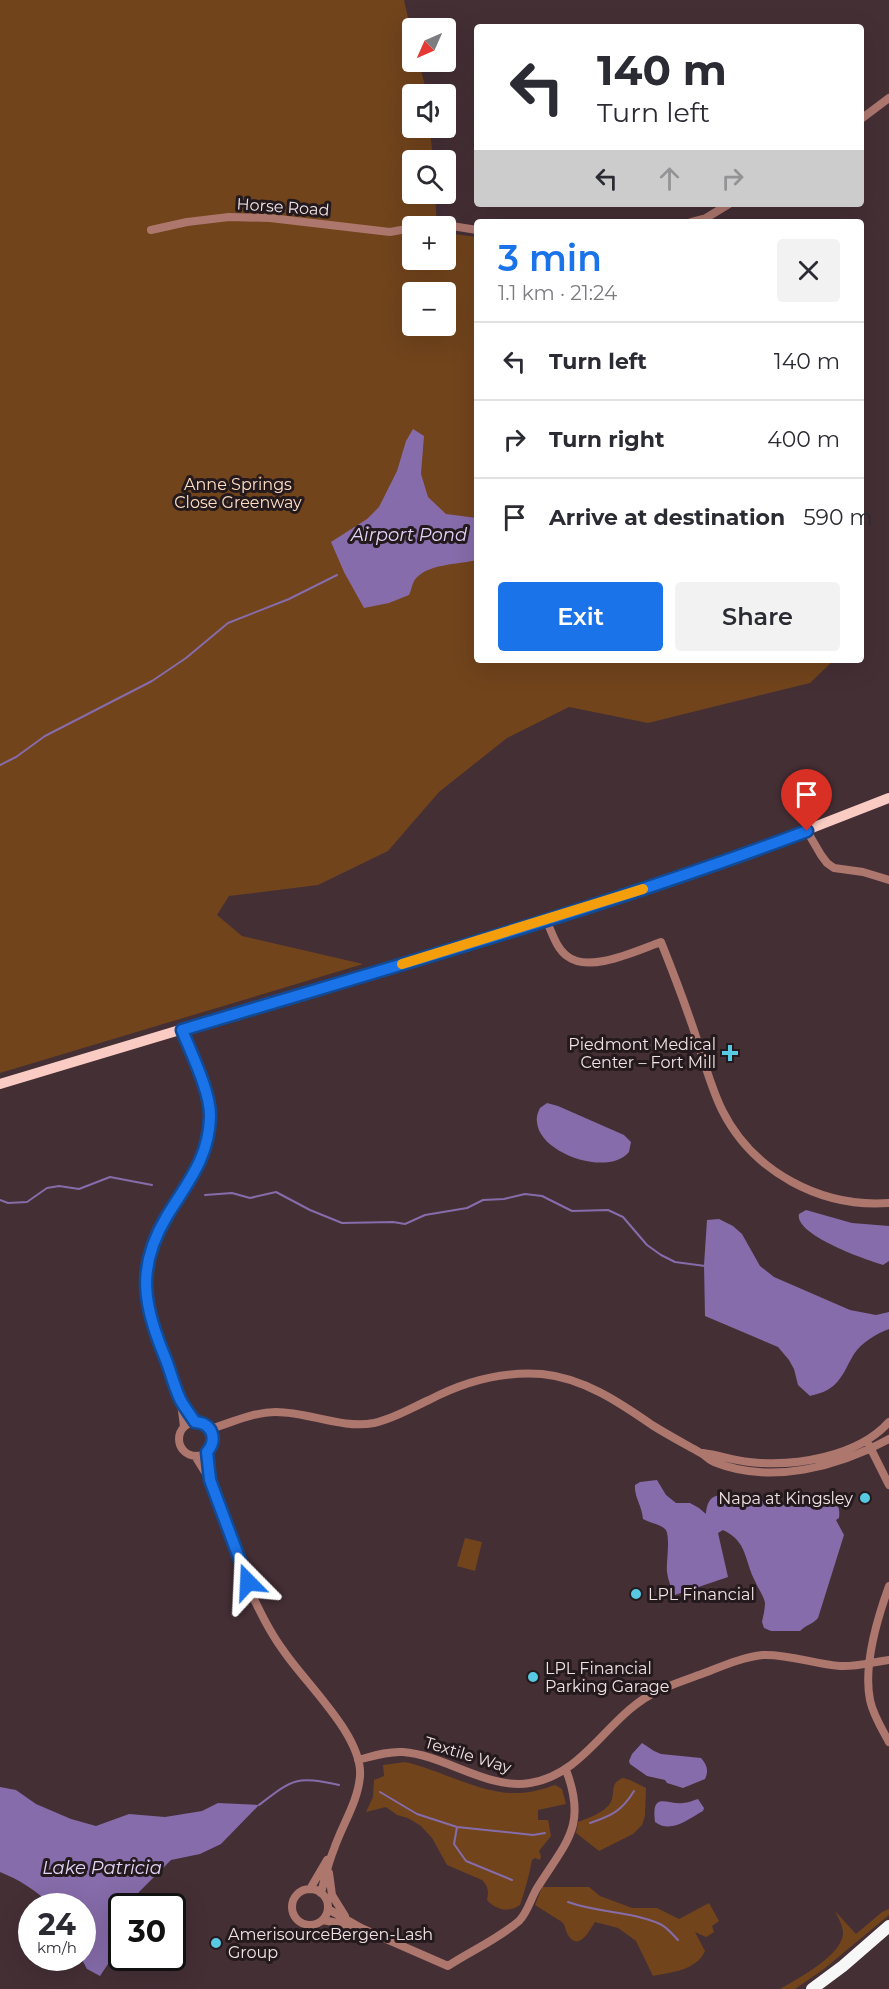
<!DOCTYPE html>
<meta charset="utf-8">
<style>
:root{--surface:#fff;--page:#f2f2f3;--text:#2b2b33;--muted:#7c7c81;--line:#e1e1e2;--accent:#1a73e8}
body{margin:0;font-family:Montserrat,sans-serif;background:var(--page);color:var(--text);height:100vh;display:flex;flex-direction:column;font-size:22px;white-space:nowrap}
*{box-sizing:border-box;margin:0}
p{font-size:20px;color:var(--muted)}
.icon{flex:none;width:33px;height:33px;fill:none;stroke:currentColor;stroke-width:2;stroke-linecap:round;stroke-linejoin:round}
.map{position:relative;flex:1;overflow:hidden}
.sheet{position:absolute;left:474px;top:219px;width:390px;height:444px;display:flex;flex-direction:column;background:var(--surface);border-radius:6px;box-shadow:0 6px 24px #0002}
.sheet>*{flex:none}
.hud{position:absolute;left:474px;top:24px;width:390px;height:183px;border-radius:6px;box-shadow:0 6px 24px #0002;background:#fff;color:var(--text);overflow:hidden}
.needle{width:39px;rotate:225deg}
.controls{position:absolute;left:402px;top:18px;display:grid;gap:12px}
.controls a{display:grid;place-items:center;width:54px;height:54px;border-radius:6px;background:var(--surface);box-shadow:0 6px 24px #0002;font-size:30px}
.speed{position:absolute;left:18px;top:1893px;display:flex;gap:12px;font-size:30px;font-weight:700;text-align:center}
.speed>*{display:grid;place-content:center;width:78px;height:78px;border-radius:50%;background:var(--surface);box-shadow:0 6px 24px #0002;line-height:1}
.speed small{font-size:15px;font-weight:400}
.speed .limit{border:3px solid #111;border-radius:9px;background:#fff;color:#111}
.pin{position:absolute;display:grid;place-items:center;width:51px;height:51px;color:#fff;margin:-62px -26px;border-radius:50% 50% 50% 0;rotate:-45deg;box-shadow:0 0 6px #0007}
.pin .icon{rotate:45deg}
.me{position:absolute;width:66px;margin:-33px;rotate:339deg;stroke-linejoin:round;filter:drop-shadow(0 0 4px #0008)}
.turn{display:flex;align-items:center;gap:21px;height:126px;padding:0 24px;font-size:27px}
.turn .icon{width:78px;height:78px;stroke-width:2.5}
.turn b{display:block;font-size:42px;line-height:51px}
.lanes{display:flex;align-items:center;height:57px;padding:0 24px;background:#0003;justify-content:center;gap:30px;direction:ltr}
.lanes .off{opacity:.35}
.round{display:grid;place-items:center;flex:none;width:63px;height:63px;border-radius:6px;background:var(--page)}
.summary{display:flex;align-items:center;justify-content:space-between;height:102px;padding:0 24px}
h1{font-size:36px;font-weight:600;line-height:45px;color:var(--accent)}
.button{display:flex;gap:12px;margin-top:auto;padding:12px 24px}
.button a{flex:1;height:69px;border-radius:6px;background:var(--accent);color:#fff;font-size:24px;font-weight:600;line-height:69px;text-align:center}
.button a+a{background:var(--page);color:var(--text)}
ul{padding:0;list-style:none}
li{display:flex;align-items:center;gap:18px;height:78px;padding:0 24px;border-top:2px solid var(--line)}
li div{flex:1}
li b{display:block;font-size:22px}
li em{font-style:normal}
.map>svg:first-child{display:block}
</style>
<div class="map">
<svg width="889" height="1989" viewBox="0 0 889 1989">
<rect width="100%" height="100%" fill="#442f35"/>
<!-- green -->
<path fill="#71441c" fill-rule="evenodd" d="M0,0h404l8,35v27h7l8,32h-15v34h18l3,32h-21v34h23l2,32h-25v34h34v-27l31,4v423h357l-24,23 -162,40 -79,-16 -62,31 -68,54 -51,59 -70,34 -89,11 -12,19 25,21 121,28 -363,109zM412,292h34v34h-34z
M465,1538l17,4 -7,29 -18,-5z
M405,1762c36,8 78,33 113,31 13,0 25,-4 37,-8l7,4 4,15 -28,6v10h10l3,16 -12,15 2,5 -1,4 -5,-2 -3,2c-3,16 -7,30 -12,45 -11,8 -24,5 -33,-5 2,-9 1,-14 -5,-20l-35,-15 -15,-27 -11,-12 -13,-8 -11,-3 -11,-8 -20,5 7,-15 1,-17 10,-4 -1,-11z
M623,1778l7,2 16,8 -1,28 -3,9 -9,9 -34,17 -23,-18 2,-11c10,-4 23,-8 30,-16 10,-11 -1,-22 15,-28z
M542,1887h47l11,9 32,12h25l22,11 30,-16 10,18 -7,5 2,6 -8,5 -11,-5 10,19c-9,20 -34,21 -52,25l-17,-35 -18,-13 -23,-6c-6,9 -16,30 -27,13 -3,-5 -2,-9 -6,-13l-27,-17z
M889,1909v6l-65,54 -29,20h-15c17,-10 63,-34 63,-56 0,-7 -5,-16 -8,-22l21,23 26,-22z"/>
<!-- water -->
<path fill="#866caa" d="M413,429l11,7 -3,38 7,23 18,17 31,4v42c-19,5 -51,3 -63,21 -2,4 -3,10 -5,14l-20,8 -25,5 -20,-36 -13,-30 36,-23 12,-12 18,-36 9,-30z
M547,1103l11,3 66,29 7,7 -2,10c-20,25 -90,2 -92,-30 -1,-5 1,-10 3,-14z
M806,1210l46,13 37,3v35l-6,4c-17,-5 -89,-30 -84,-51z
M719,1219l14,7 9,8 18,32 14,11 76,33 26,5 13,-3v17c-13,5 -27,13 -35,25 -8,13 -12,27 -25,35 -6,4 -13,5 -19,7l-12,-11 -4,-16 -5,-9 -11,-13 -73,-31 -1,-51 3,-45z
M657,1480l9,15 10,8h14l9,5 7,6c1,-10 3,-18 15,-19 16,11 24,3 41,6 12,2 24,6 37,5 11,0 21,-5 32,-7 8,6 9,10 8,19l-3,2 8,15 -26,83c-5,6 -12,7 -18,13h-29l-7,-3 -2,-6c1,-6 3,-12 3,-19 -1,-7 -7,-14 -10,-22 -11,-21 -7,-39 -32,-51l-5,3 10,44 -53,18c-4,-7 -7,-15 -8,-23 -1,-10 4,-37 -2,-43 -5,-5 -15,-6 -22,-10 -1,-13 -9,-22 -8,-34l5,-3z
M642,1743l12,8 7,3 40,4c6,7 8,13 4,21l-22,9 -16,-5 -2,-3 -18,-4 -17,-12 -1,-3 3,-7z
M0,1787l16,3 20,14 35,15 25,7 33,-12 36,3 37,-6 16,-8 41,2 -38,39 -21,10 -29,6 -31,31 -13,15h-5l-1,8 -13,50 -8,12 -13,-7 -6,-11h1v-52h-30c-15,-15 -32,-26 -52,-34z
M698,1799l6,9 -1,3c-15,8 -32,23 -48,11 -4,-32 12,-17 28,-19 5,0 11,-3 15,-4z"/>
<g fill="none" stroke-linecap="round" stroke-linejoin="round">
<!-- stream -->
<path stroke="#866caa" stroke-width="2" d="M0,765l16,-8 29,-21 107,-55 34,-23 42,-35 61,-24 48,-24
M205,1195l27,-2 18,5 26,-6 34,18 32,13 51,-1 12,2 20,-9 42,-7 16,-8 21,-1 21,-5 17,2 30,15 36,-1 15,7 24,28 14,10 14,7 30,4
M0,1200l8,3 19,-1 20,-14 12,-2 20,3 31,-12 42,8
M380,1792l37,22 40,13 76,8 12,-2
M259,1805c35,-27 37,-29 80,-20
M590,1823c21,-7 32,-12 44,-32
M457,1827l-3,17 12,17 46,19
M568,1902c30,11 63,9 92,22 7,3 13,11 18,16"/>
<!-- minor -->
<path stroke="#ad776e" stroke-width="8" d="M861,119l28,-21
M691,222l15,-4 23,-14
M425,226h27l25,4
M151,230l36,-8 42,-5 41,1 120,14 22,-4
M807,831l14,24 6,8 7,5 29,4 26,8
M546,920c6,12 10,28 21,36 22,18 71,-6 94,-14 10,25 20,51 29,77 11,30 18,62 32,91 31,62 99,98 167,93
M182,1030c15,38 36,78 24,119 -6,20 -21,38 -32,56 -12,19 -24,39 -27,62 -6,57 21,83 33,132 2,9 3,19 4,28
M182,1402l13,20
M179 1439a17 17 0 1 1 34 0a17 17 0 1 1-34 0Z
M210,1429c21,-6 43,-17 66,-17 33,0 65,17 98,11 19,-4 37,-15 55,-23 36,-19 72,-29 113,-26 41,4 77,28 110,51 16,10 31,18 47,27 6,3 10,8 15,10 57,23 124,5 175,-23
M869,1445l20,40
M207,1452l3,28 44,119c8,17 17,35 29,51 22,33 80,86 77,126 -2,26 -18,49 -26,73 -6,14 -9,29 -13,44
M703,1453c15,2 30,7 46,9 45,5 109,-5 140,-40
M195,1456l13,21
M889,1586c-12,33 -26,79 -19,114 3,15 12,29 19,42
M358,1760c15,-4 30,-9 45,-8 42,3 84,38 127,31 57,-9 79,-71 130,-93 15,-7 31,-12 47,-18 18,-7 37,-15 56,-17 26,-1 51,9 77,11 16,1 33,-4 49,-6
M329,1873l3,22 13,21
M292 1907a18 18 0 1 1 36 0a18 18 0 1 1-36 0Z
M310,1889l17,-29
M328,1909l33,19 87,38c23,-15 50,-27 71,-45 10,-10 12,-25 20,-36 28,-44 48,-60 27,-115
M323,1920l29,6"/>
<!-- major -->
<path stroke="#f9cbc3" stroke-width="10" d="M0,1084l546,-164 96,-31 85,-28 162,-63"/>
<!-- highway -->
<path stroke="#f7f7f7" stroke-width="12" d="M812,1989l31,-23 46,-40"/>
</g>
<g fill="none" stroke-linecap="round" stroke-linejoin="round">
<defs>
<path id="route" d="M248,1582l-38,-102 -3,-28c11,-13 5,-29 -12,-30 -5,-8 -11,-15 -15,-23 -6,-13 -9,-26 -14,-39 -22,-54 -31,-91 1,-144 20,-33 42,-58 43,-99 1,-24 -19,-64 -28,-87 209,-63 421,-122 625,-199"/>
</defs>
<!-- route casing -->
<use href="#route" stroke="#114b97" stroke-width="15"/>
<!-- route -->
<use href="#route" stroke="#1a73e8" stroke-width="10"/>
<!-- slow -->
<path stroke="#f59e0b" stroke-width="10" d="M402,964l241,-75"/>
</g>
<!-- markers -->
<g fill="#58c9e3" stroke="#241a1d" stroke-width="2">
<path d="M727 1044h6v6h6v6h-6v6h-6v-6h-6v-6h6z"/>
<circle cx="865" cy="1498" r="6"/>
<circle cx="636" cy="1594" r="6"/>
<circle cx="533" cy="1677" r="6"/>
<circle cx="216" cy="1943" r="6"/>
</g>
<g text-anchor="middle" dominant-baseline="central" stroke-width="6" stroke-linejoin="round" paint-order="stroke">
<!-- street labels -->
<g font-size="16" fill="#f0e2e5" stroke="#241a1d">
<text transform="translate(283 207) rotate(4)">Horse Road</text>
<text transform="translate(468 1755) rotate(17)">Textile Way</text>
</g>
<!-- park labels -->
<g font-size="16" fill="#fddcc2" stroke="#241a1d">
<text x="238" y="484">Anne Springs<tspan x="238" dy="18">Close Greenway</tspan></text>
</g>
<!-- poi labels -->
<g font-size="16" fill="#f0e2e5" stroke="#241a1d" text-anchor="start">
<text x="716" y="1044" text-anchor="end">Piedmont Medical<tspan x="716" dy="18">Center – Fort Mill</tspan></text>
<text x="853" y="1498" text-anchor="end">Napa at Kingsley</text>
<text x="648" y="1594">LPL Financial</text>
<text x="545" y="1668">LPL Financial<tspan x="545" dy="18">Parking Garage</tspan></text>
<text x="228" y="1934">AmerisourceBergen-Lash<tspan x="228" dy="18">Group</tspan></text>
</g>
<!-- water labels -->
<g font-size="18" font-style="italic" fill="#e2d4f8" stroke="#241a1d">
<text x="409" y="535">Airport Pond</text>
<text x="102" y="1868">Lake Patricia</text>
</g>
</g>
</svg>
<div class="controls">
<a><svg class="needle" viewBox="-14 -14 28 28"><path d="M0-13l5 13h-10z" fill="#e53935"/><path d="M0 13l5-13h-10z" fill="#7c7c81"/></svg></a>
<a><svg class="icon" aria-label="sound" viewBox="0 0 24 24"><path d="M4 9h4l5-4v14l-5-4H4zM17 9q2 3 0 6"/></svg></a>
<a><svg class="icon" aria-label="search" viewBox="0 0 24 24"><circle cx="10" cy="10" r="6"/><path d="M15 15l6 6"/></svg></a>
<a>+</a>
<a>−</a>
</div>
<div class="speed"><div>24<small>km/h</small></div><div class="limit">30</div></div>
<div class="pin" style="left:807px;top:831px;background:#d93025"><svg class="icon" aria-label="arrive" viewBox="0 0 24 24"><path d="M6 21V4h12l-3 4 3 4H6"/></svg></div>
<svg class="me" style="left:248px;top:1582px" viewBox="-20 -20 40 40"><path d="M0-17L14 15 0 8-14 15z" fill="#1a73e8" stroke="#fff" stroke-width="4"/></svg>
<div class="hud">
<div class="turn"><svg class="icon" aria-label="left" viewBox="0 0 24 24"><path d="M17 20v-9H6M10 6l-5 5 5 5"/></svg><div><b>140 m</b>Turn left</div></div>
<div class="lanes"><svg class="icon" aria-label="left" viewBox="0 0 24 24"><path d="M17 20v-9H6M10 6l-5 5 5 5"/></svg><svg class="icon off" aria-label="ahead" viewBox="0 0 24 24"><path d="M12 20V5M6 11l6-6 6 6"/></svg><svg class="icon off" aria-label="right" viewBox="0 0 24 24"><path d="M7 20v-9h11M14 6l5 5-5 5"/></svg></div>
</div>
<section class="sheet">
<div class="summary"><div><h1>3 min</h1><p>1.1 km · 21:24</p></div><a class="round"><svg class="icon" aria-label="close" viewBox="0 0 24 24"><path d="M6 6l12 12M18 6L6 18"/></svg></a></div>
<ul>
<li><svg class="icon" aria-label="left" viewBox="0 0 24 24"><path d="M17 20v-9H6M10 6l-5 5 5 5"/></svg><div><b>Turn left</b></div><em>140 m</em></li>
<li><svg class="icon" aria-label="right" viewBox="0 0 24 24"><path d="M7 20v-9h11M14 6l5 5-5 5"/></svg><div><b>Turn right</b></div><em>400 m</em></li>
<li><svg class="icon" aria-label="arrive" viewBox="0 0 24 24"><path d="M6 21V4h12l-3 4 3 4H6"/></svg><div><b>Arrive at destination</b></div><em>590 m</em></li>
</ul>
<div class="button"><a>Exit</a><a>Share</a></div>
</section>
</div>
